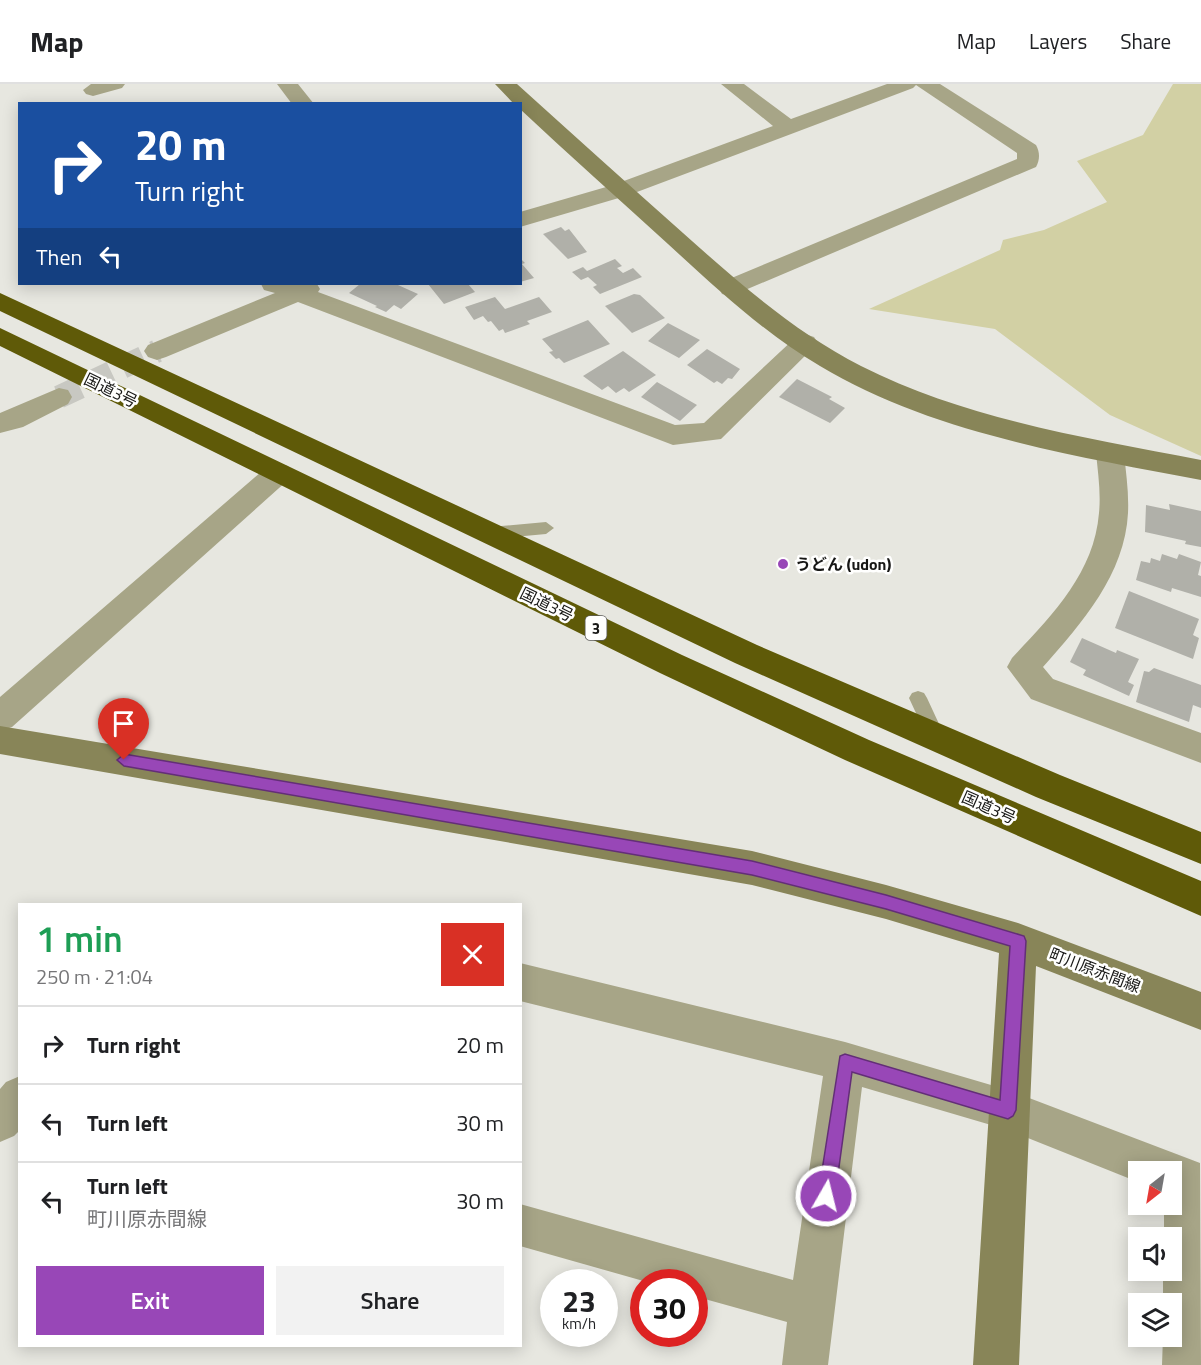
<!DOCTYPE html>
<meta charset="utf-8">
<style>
:root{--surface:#fff;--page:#f2f2f2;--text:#202124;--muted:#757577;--line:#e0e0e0;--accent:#9847b7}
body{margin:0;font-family:"Titillium Web","Noto Sans JP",sans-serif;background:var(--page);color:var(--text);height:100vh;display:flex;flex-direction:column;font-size:22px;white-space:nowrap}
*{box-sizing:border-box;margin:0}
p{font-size:20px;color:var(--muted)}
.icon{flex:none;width:33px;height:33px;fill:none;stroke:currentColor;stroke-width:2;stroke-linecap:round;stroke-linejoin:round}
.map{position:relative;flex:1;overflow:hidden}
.sheet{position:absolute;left:18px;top:819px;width:504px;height:444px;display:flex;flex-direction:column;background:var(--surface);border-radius:0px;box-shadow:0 3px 15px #0003}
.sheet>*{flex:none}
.hud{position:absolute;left:18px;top:18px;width:504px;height:183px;border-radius:0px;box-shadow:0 3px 15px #0003;background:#1a4fa0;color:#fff;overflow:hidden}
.needle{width:39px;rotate:211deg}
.controls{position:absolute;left:1128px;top:1077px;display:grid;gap:12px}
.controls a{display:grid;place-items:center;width:54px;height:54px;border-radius:0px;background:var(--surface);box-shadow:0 3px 15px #0003;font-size:30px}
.speed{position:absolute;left:540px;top:1185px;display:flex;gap:12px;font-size:30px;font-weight:700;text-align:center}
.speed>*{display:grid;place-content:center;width:78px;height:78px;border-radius:50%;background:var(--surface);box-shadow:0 3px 15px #0003;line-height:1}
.speed small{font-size:15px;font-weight:400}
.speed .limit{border:9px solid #d22;background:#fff;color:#111}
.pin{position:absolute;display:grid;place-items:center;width:51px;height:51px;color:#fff;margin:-62px -26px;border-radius:50% 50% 50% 0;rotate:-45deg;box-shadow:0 0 6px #0007}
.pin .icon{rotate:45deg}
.me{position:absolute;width:66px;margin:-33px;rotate:8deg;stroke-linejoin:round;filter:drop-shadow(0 0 4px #0008)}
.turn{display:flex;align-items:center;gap:21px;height:126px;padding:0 18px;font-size:27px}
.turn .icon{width:78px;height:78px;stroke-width:2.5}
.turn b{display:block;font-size:42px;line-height:51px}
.then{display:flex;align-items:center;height:57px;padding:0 18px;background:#0003;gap:12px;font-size:22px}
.round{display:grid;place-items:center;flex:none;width:63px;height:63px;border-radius:0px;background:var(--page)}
.overview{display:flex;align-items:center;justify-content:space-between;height:102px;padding:0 18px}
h1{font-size:36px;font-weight:600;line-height:45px;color:#1e9e55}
.button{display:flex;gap:12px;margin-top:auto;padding:12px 18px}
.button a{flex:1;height:69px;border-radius:0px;background:var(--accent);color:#fff;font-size:24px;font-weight:600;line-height:69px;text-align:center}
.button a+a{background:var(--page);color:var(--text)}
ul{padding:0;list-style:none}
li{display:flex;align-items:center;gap:18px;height:78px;padding:0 18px;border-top:2px solid var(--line)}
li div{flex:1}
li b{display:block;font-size:22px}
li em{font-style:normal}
header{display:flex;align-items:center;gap:36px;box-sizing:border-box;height:84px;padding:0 30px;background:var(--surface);border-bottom:2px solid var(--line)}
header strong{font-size:28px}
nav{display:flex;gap:33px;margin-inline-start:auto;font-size:21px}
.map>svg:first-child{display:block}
</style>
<header>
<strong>Map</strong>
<nav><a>Map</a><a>Layers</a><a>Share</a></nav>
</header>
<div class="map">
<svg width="1201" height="1281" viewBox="0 0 1201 1281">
<rect width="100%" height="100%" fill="#e7e7e0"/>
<!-- green -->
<path fill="#d2d0a4" d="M1173,0h28v372l-91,-41 -115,-86 -126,-20 131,-59 3,-10 41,-10 63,-28 -30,-41 66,-26z"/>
<!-- building -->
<path fill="#b0b0a9" d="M561,143l4,4 4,-2 18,23 -19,7 -25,-25z
M520,174l5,5 -3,1 12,14 -14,4z
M615,175l7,7 -5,2 6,5 10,-5 9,9 -42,17 -7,-7 4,-2 -9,-8 -7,3 -9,-8 11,-5 4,4z
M360,200h39l-1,1 20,9 -17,15 -7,-4 -8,7 -11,-5 2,-1 -28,-13z
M428,200h40l7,8 -31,12z
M634,210l6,1 25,23 -33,15 -27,-27z
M495,213l10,12 34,-12 13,15 -25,9 3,3 -25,9 -2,-4 -4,2 -8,-10 -3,1 -5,-6 -9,4 -9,-13z
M588,236l22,24 -46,19 -5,-5 -3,1 -7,-7 4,-1 -11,-12z
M668,239l32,17 -21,18 -31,-17z
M707,265l33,20 -8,10 -4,-1 -6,6 -5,-3 -3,2 -27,-18z
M623,267l33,24 -27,17 -5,-4 -8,5 -8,-7 -6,4 -19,-14z
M797,295l35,18 -3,2 16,9 -15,15 -51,-26z
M657,298l40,23 -17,16 -39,-24z
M1169,420l32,7v36l-16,-3 1,-3 -41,-9 1,-27 24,5z
M1162,470l15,5 2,-5 22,8 -3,13 3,1v21l-29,-9 -1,4 -35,-12 5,-19 9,2 1,-5 9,3z
M1129,507l70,28 -6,16 6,3 -6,21 -78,-31z
M1082,554l34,15 1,-3 22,9 -11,23 6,3 -5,11 -46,-21 3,-5 -16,-8z
M1154,584l47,17v23l-8,-3 -4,17 -53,-20 8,-31 5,1z"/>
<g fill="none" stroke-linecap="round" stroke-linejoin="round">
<!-- street-tunnel -->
<path stroke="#c8c8c2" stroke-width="23" stroke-dasharray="23 12" stroke-linecap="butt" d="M59,313l98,-46"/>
<!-- lane -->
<path fill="#a7a587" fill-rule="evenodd" d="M546,438l8,6 -8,6 -56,5 -8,-6 8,-6z
M918,607l6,2 3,5 19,41 -3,6 -6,2 -6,-2 -3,-6 -19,-41 3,-5z"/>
<!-- street -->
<path fill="#a7a587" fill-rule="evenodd" d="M91,0h34l-3,4 -29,8 -7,-2 -3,-4z
M277,0h21l16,20h-22z
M721,0h23l47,35 96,-35h53l96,61c4,7 4,15 0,22l-305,129 -9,-2 -3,-6 3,-6 295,-123v-6l-101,-68 -3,3 -284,107 -109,32v-15l93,-27 160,-59z
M261,200h56l3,5 -2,3 357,133 29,-2 92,-86 9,-3 9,3 4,6 -97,96 -48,6 -375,-143 -132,55 -9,3 -9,-3 -4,-6 4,-6 127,-52 -11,-3z
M59,304l9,2 4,7 -4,7 -45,23 -23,6v-20z
M1110,359l10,3 4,7c2,20 5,40 4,60 -3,61 -46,110 -85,154l10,12 148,54v30l-170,-64 -24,-32 5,-9c39,-42 82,-84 87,-145 2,-20 -1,-40 -3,-60l4,-7z
M278,379l10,3 4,7 -4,7 -276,247 -12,4v-34l268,-231z
M520,879l325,79 163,48 192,73 1,202h-39l1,-29h9v-32h-9v-34h9v-32h-8v-34h8v-32h-34v10l-130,-52 -146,-43 -34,278h-46l5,-43 -93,-26v-14h-47l-127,-36v-42l273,76 30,-204 -303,-75z
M20,992v54l-6,6 -14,6v-53l6,-7z"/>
<!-- secondary -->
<path fill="#888558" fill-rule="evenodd" d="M495,0h22c55,50 110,99 166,149 55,49 111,99 178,133 105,53 225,72 340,94v20c-126,-24 -270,-47 -381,-114 -56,-33 -104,-78 -152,-122 -49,-45 -99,-89 -148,-135v-5h-6z
M0,642l752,125 134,34 132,38 183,69v38l-165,-64 -17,399h-46l26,-412 -113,-34 -134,-34 -752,-131z"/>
<!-- highway -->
<path fill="#5f5a08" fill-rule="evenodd" d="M0,209l757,352 303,130 141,57v32l-165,-67 -301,-134 -735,-352z
M0,244l682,327 187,85 332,141v35l-356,-156 -185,-87 -660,-327z"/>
</g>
<!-- route -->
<path fill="#9847b7" stroke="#632e77" stroke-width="1.5" d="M124,670l628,107 134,34 138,41 2,5 -10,169 -3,6 -5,3 -156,-47 -17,124 -2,6 -7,2 -6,-2 -2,-6 22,-140 5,-2 155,46 10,-154 -124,-37 -134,-34 -628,-109 -7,-6z"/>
<!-- markers -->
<circle fill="#9847b7" stroke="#fffffe" stroke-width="2" cx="783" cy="480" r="6"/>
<g text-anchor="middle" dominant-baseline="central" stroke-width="5" stroke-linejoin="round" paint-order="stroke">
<!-- shield labels -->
<rect fill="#fffffe" stroke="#5d5d5b" stroke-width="1.5" x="585.5" y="532" width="21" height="24" rx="4.5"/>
<g font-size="15" font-weight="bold" fill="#171715">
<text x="596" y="544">3</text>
</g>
<!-- street labels -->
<g font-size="16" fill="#171715" stroke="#fffffe">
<text transform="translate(111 306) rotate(26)">国道3号</text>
<text transform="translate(547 520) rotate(26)">国道3号</text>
<text transform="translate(989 723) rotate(24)">国道3号</text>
<text transform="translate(1095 886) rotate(21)">町川原赤間線</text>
</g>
<!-- poi labels -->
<g font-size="16" font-weight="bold" fill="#171715" stroke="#fffffe" text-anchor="start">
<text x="795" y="480">うどん (udon)</text>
</g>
</g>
</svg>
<div class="controls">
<a><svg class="needle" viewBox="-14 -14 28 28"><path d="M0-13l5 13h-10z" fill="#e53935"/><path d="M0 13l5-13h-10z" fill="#757577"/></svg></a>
<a><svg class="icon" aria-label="sound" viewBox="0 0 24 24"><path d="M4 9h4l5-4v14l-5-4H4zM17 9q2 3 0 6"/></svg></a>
<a><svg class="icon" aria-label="layers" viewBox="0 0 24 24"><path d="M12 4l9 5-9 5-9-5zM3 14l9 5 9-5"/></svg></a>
</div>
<div class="speed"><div>23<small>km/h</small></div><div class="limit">30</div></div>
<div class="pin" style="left:124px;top:676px;background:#d93025"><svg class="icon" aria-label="arrive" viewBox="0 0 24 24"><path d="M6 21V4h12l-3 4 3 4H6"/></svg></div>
<svg class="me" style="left:826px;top:1112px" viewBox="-20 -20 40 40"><circle r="17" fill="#9847b7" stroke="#fff" stroke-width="3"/><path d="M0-11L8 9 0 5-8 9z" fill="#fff"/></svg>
<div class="hud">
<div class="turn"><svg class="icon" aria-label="right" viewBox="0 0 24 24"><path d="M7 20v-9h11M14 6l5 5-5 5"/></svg><div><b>20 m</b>Turn right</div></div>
<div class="then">Then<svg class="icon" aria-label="left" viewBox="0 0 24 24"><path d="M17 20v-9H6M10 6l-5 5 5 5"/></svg></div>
</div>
<section class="sheet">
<div class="overview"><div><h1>1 min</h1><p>250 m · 21:04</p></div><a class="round" style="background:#d93025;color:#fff"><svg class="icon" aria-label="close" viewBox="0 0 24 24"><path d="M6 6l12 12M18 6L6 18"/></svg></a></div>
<ul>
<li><svg class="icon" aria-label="right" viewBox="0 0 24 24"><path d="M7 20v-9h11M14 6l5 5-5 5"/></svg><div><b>Turn right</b></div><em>20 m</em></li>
<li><svg class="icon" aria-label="left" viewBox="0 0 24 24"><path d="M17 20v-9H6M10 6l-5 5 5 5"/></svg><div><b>Turn left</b></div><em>30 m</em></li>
<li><svg class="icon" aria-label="left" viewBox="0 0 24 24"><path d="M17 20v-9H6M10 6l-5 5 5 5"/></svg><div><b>Turn left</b><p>町川原赤間線</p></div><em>30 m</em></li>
</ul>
<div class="button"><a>Exit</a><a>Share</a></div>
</section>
</div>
